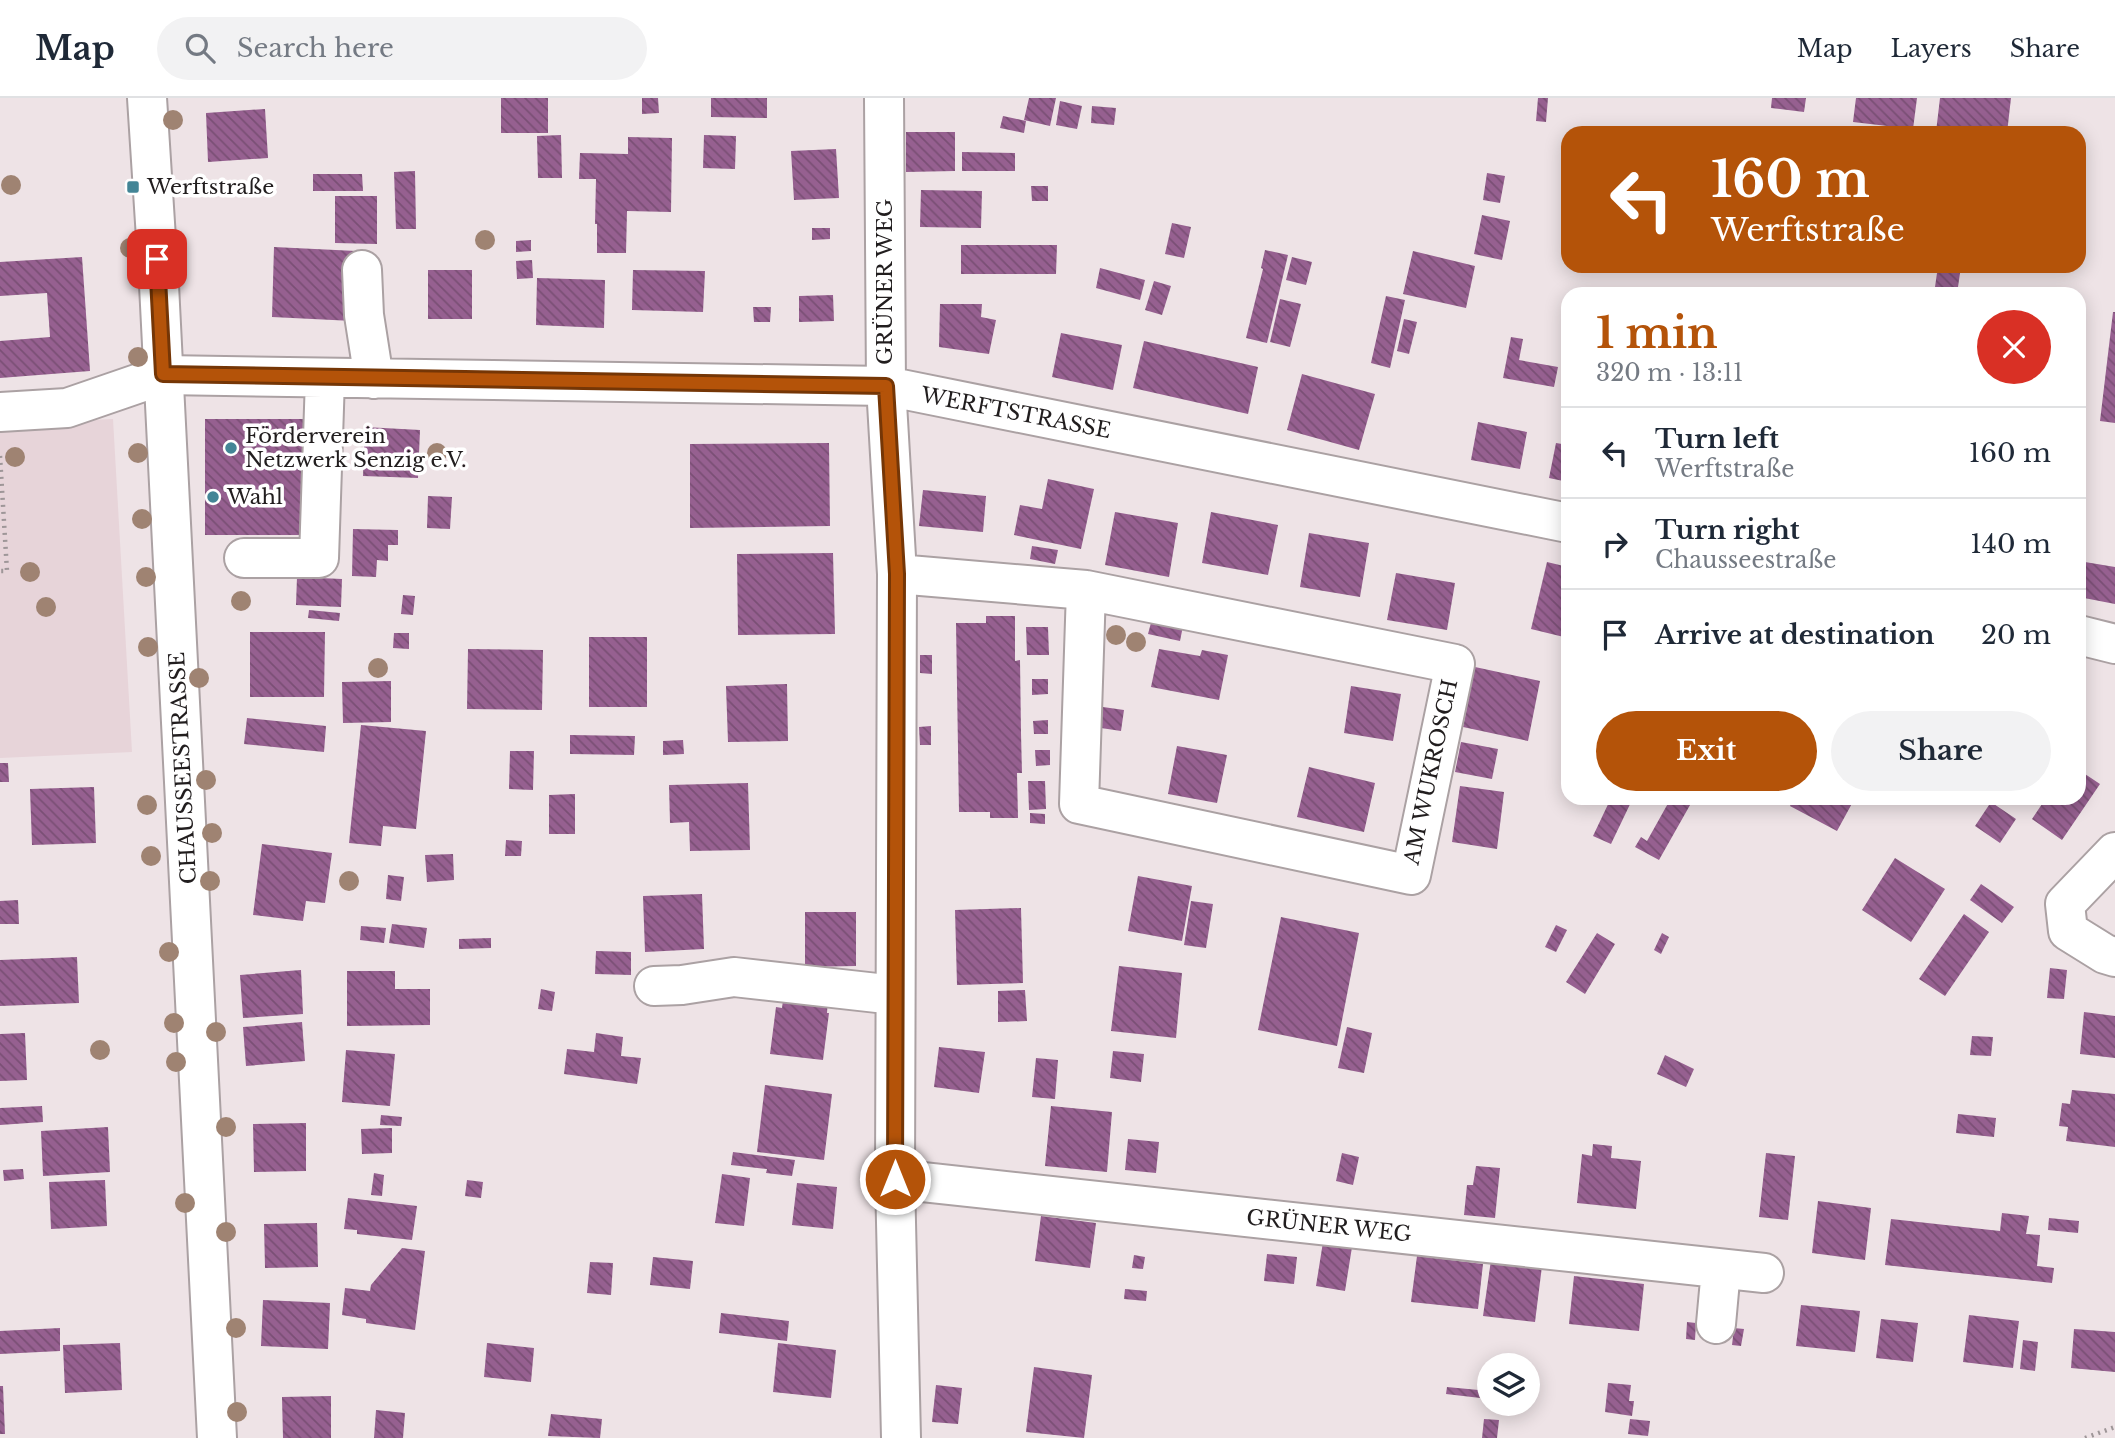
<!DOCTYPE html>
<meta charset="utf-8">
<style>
:root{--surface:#fff;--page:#f2f2f3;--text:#1f2937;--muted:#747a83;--line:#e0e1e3;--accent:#b45309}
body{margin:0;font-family:"Libre Baskerville",serif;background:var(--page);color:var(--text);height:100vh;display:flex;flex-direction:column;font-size:26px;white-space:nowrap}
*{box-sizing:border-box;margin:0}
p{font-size:23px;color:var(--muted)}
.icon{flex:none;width:38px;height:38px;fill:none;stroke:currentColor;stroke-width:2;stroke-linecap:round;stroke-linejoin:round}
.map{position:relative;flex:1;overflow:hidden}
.panel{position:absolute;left:1561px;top:189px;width:525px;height:518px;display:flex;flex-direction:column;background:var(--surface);border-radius:21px;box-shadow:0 4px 18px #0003}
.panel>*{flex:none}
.banner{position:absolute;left:1561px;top:28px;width:525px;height:147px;border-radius:21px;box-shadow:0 4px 18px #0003;background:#b45309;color:#fff;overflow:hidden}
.fabs{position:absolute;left:1477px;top:1255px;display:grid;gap:14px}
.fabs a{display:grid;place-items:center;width:63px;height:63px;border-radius:50%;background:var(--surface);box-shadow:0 4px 18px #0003;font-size:35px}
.pin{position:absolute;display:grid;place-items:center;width:60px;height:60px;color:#fff;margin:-30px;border-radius:14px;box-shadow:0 4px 10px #0006}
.me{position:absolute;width:77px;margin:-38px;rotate:0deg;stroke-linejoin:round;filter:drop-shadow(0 0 5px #0008)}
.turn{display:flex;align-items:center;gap:24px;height:147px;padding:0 35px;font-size:32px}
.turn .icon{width:91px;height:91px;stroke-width:2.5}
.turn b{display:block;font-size:49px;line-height:60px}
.round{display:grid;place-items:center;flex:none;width:74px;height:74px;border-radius:37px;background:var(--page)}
.overview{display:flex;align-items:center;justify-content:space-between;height:119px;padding:0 35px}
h1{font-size:42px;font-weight:700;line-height:52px;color:var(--accent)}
.button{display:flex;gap:14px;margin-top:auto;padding:14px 35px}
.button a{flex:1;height:80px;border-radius:42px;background:var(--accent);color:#fff;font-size:28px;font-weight:700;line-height:80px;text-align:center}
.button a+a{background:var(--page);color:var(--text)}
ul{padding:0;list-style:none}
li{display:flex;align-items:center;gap:21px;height:91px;padding:0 35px;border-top:2px solid var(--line)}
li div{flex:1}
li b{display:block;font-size:26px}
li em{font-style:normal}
header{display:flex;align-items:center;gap:42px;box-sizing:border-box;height:98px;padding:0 35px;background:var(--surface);border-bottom:2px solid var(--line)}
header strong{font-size:33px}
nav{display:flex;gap:38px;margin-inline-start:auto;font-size:24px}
.search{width:490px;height:63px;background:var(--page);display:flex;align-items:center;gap:18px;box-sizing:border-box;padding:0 24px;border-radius:38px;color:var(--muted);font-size:26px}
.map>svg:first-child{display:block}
</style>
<header>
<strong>Map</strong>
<div class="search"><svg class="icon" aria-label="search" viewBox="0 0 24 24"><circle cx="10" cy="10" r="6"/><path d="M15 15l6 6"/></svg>Search here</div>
<nav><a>Map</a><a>Layers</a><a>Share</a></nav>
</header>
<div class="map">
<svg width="2115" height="1340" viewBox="0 0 2115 1340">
<defs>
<pattern id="building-back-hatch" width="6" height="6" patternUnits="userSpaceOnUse" patternTransform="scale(1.75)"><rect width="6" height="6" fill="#966090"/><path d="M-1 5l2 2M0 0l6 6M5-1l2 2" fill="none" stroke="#7a4f75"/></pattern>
</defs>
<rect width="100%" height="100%" fill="#eee3e6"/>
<!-- built -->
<path fill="#e7d4d9" d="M113,321l19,333 -132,6v-334z"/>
<!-- building -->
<path fill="url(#building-back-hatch)" d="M501,0h47v35h-47z
M642,0h16l1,15 -17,1z
M711,0h56v20l-56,-1z
M1029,0h27l-6,28 -26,-6z
M1538,0h10l-2,24 -10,-1z
M1772,0h34l-2,14 -33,-4z
M1856,0h61l-4,31 -60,-7z
M1940,0h71l-4,35 -71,-1z
M1060,3l22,5 -5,23 -21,-4z
M1092,8l24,2 -2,17 -23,-2z
M265,11l3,49 -60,4 -2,-49z
M1003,18l23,5 -2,12 -24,-5z
M906,34h49v39l-49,1z
M561,37l1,43h-24l-1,-42z
M704,37l32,1 -1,33 -32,-1z
M628,39l44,1 -1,74 -44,-1 -1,42h-29v-29h-2l1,-45h-17l1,-26 48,1z
M836,51l3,49 -45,2 -3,-49z
M962,54l53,1v18h-53z
M415,73l1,58h-20l-2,-57z
M1487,75l18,3 -5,27 -17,-3z
M313,76h49l1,17h-50z
M1031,88h17v15h-16z
M921,92l61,1 -1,37 -61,-1z
M335,98h42v48l-42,-1z
M1482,117l28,6 -8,39 -28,-6z
M1172,125l19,4 -7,31 -19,-4z
M812,130h18v11l-18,1z
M531,142v11l-15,1v-11z
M961,147h96l-1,29h-95z
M274,149l82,4 -3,70 -81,-4z
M1265,152l23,5 -21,88 -21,-5 17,-69 -2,-1z
M1413,153l62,15 -9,42 -63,-14z
M82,159l8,114 -90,7v-37l50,-4 -3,-44 -47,3v-34z
M1292,159l20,5 -6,23 -20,-5z
M532,162l1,18 -16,1 -1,-18z
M1938,168h23l-4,28h-23z
M1100,170l45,12 -5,20 -44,-12z
M428,172h44v49h-44z
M633,172l72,1 -2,41 -71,-2z
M537,180l68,2 -1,48 -68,-3z
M1154,183l17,5 -9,29 -17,-5z
M833,197l1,26 -35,1v-26z
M1386,198l19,4 -15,68 -19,-5z
M1280,201l21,5 -11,43 -20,-5z
M940,206h42l-1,13 15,3 -7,34 -50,-7z
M753,209h18l-1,15h-16z
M2113,214h2v111l-15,-2z
M1404,221l13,3 -8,32 -12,-3z
M1061,235l61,12 -9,45 -61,-13z
M1511,239l12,2 -4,21 39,7 -4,20 -51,-9z
M1144,243l114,26 -10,47 -115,-26z
M1302,276l73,20 -16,56 -72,-20z
M205,321h101v116h-101z
M1478,324l49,10 -7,37 -49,-9z
M365,329l55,3 -2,48 -55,-2z
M829,345l1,83 -140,2v-84z
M1556,345l12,2v37l-19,-4z
M1048,381l46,10 -13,60 -67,-14 6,-30 22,4z
M923,392l63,6 -3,36 -64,-6z
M428,398l24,1 -2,32 -23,-1z
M1115,414l63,11 -9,54 -64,-12z
M1211,414l67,13 -10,50 -66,-12z
M353,431l45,1v15h-10v16l-11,-1 -1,17 -24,-1z
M1309,435l60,10 -9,54 -60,-10z
M1032,448l26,4 -3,14 -25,-5z
M833,455l2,81 -97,1 -1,-81z
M2079,463l36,6v37l-36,-7z
M1547,464l21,5v71l-37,-9z
M1396,475l59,10 -8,47 -60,-10z
M297,479l45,2 -1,28 -45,-2z
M403,497l12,1 -2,19 -12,-1z
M309,512l31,3 -1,8 -31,-3z
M986,518h29v45l5,-1 1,73 1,40h-5l1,45h-28v-6h-31l-3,-189h30z
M1152,521l31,7 -3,15 -32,-7z
M1026,529h22l1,28h-22z
M250,534h75l-1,65h-74z
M394,535h15v16l-16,-1z
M589,539h58v70h-58z
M468,551l75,1 -1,60 -75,-1z
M1159,551l41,7 2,-6 26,5 -9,45 -68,-13z
M920,557h12v19l-12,-1z
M1475,569l65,14 -12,60 -65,-14z
M1032,581h16v15l-16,1z
M391,583v41l-48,1 -1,-41z
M787,586l1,57 -60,1 -2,-56z
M1351,588l50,8 -8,47 -49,-8z
M1103,609l21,3 -3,21 -20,-3z
M247,620l79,8 -2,26 -80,-8z
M1048,622v14h-14l-1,-13z
M361,627l65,6 -10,98 -33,-3 -2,20 -32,-3z
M931,628v19h-11l-1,-18z
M570,637l65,1 -1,19 -64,-1z
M683,642l1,14 -21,1v-14z
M1461,644l37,7 -6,30 -37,-7z
M1177,648l50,9 -10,48 -49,-9z
M1035,652h15v15l-14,1z
M510,653h24l-1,39 -24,-1z
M0,665h8l1,19h-9z
M1309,669l66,16 -11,49 -67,-15z
M2079,672l21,14 -38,56 -30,-21 14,-21h33z
M1028,683h17l1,28 -17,1z
M748,685l2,67 -60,1 -1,-29 -19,1 -1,-38z
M1460,688l44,6 -7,57 -45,-7z
M94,689l2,56 -64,2 -2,-56z
M575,696v40h-26v-39z
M1611,700h22l-22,46 -18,-8z
M1671,700h23l-35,62 -24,-13 6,-10 6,4z
M1794,700h61l-18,33 -47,-25z
M1991,704l25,17 -16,24 -25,-17z
M1030,715l15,1v10l-15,-1z
M506,742l16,1 -1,15h-16z
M262,746l70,9 -7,50 -19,-2 -3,20 -50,-6z
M453,756l1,26 -27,2 -2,-27z
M1895,760l50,31 -34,53 -49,-32z
M388,777l16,2 -3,24 -15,-2z
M1138,778l54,10 -10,55 -54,-10z
M1981,786l33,23 -12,16 -32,-23z
M702,796l2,55 -59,3 -2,-56z
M18,802l1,24h-19v-23z
M1191,803l22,3 -7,44 -22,-3z
M1021,810l2,75 -66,2 -2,-75z
M805,814h51v54l-51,1z
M1964,816l25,18 -44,64 -26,-17z
M1281,819l78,16 -22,113 -79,-16z
M392,826l35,4 -3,20 -35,-5z
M1556,827l11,5 -11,22 -11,-5z
M361,828l25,2 -2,15 -24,-3z
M1597,835l18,11 -30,50 -19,-12z
M1662,835l7,4 -8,17 -7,-4z
M491,840v10l-32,1v-10z
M596,853l35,1v23l-36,-1z
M77,859l2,46 -79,3v-46z
M1119,868l63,7 -6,65 -65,-7z
M2050,870l17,2 -3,29 -17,-1z
M301,872l2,44 -60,4 -3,-43z
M347,873h48v18h35v36l-83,1z
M541,891l14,3 -3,19 -14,-2z
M1025,892l2,31 -29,1v-31z
M784,895l44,5 -1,15h2l-6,47 -53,-6 6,-47 6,1z
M2084,914l31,4v42l-35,-4z
M302,924l3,39 -59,5 -3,-39z
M1347,929l25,6 -8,40 -26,-5z
M25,935l2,47 -27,1v-47z
M596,935l27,4 -2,19 20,2 -4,26 -73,-10 3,-25 27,3z
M1972,938l21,1 -2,19 -21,-1z
M939,949l46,5 -6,41 -45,-6z
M346,952l49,4 -5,52 -48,-4z
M1113,953l31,3 -3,28 -31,-4z
M1665,957l29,14 -8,18 -29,-13z
M1036,960l22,2 -3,39 -23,-2z
M765,987l67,9 -8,66 -67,-8z
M2072,992l43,4v53l-49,-6 2,-14 -9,-1 3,-23 8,1z
M42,1008l1,16 -43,3v-17z
M1051,1008l61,6 -5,60 -62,-6z
M1958,1016l38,4 -2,19 -38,-4z
M381,1017l21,2 -1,9 -21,-1z
M306,1025v48l-52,1 -1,-48z
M108,1029l2,45 -67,4 -2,-45z
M392,1030v25l-30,1 -1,-25z
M1128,1041l31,3 -3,31 -31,-3z
M1593,1046l19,2 -1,12 30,3 -5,48 -59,-6 5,-49 10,2z
M733,1054l62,8 -3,16 -26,-3 1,-4 -36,-4z
M1342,1055l17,4 -6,28 -17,-4z
M1766,1055l29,3 -7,64 -29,-3z
M1476,1068l24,2 -5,50 -31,-3 3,-30h6z
M23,1071l1,10 -20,2 -1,-11z
M374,1075l10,2 -2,21 -11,-1z
M722,1076l28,4 -6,48 -29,-3z
M105,1082l2,46 -56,3 -2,-47z
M467,1082l16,2 -2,16 -16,-2z
M797,1085l40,4 -4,42 -41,-4z
M348,1100l69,8 -5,34 -55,-6v-4l-13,-1z
M1818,1103l53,7 -6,52 -53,-7z
M2002,1115l27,3 -3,18 14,1 -3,31 17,2 -2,15 -167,-18 6,-46 109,12z
M1041,1118l55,7 -6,45 -55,-7z
M2049,1120l30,3 -1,12 -30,-3z
M317,1125l1,44 -53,1 -1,-44z
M1323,1144l29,5 -7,44 -29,-5z
M402,1150l23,3 -10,79 -49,-7v-4l-24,-4 3,-27 25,3 1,-6z
M1267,1156l30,3 -3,27 -30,-3z
M1134,1157l11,2 -2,12 -11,-1z
M1417,1158l66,8 -5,45 -67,-7z
M653,1159l40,4 -3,28 -40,-4z
M1491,1162l51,6 -7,56 -52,-6z
M590,1164l23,1 -2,32 -24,-2z
M1574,1178l70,8 -5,47 -70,-7z
M1125,1191l22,2 -1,10 -22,-2z
M263,1202l67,3 -2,46 -67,-3z
M1801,1207l59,6 -5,41 -59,-6z
M721,1215l68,8 -2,20 -68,-8z
M1969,1217l50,6 -6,47 -50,-6z
M1881,1221l37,4 -5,39 -37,-4z
M1687,1224l9,1 -1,17 -9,-1z
M60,1230v23l-60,3v-23z
M1734,1230l10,1 -3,17 -9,-1z
M2074,1231l41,3v40l-44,-4z
M2023,1242l15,2 -3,29 -15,-2z
M120,1245l2,47 -57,3 -2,-48z
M487,1245l47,5 -3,34 -47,-5z
M778,1245l58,7 -5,48 -58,-6z
M1034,1269l58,8 -8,63 -58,-6z
M1608,1285l23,2 -2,16h5l-2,15 -27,-4z
M936,1287l26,3 -4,36 -26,-2z
M0,1288h3l2,48h-5z
M1447,1289l42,4v8l-43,-5z
M331,1298v42h-48l-1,-41z
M376,1312l29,3 -2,25h-29z
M551,1316l51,5 -2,19 -52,-2z
M1484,1321l15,1 -2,18h-15z
M1630,1321l20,2 -2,15 -20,-2z"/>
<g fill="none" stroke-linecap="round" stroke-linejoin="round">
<defs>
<path id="minor" d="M884,0l2,288 11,188 -2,605 6,259
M362,172l2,45 10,64
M0,314l67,-4 96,-33 723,11 682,137
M244,460h75l6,-180
M897,476l189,16 -7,214 332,71 44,-211 -369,-74
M2079,537l36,9
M2115,754l-50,52 3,27 37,23 10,3
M654,888l28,-1 52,-8 161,18
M895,1081l869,94
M1716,1226l5,-55"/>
<path id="major" d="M147,0l12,187 58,1153"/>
</defs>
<!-- minor casing -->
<use href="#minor" stroke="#aba1a3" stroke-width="42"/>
<!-- major casing -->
<use href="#major" stroke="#aba1a3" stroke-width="42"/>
<!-- path -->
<path stroke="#9e9698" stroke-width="4.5" stroke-dasharray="2 5" stroke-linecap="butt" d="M0,358l7,115h-7
M2085,1340l30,-11"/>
<!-- minor -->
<use href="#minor" stroke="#fff" stroke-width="38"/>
<!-- major -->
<use href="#major" stroke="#fff" stroke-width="38"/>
</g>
<!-- trees -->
<g fill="#9f8372">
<circle cx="173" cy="22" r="10"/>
<circle cx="11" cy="87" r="10"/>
<circle cx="485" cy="142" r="10"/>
<circle cx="130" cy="150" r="10"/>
<circle cx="138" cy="259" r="10"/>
<circle cx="138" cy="355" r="10"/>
<circle cx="437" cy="355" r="10"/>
<circle cx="15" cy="359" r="10"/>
<circle cx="142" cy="421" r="10"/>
<circle cx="30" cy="474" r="10"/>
<circle cx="146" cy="479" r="10"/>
<circle cx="241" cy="503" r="10"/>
<circle cx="46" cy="509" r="10"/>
<circle cx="1116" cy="537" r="10"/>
<circle cx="1136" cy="544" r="10"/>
<circle cx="148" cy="549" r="10"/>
<circle cx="378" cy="570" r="10"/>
<circle cx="199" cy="580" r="10"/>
<circle cx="206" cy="682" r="10"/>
<circle cx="147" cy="707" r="10"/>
<circle cx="212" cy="735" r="10"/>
<circle cx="151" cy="758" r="10"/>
<circle cx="210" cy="783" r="10"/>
<circle cx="349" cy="783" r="10"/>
<circle cx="169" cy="854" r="10"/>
<circle cx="174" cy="925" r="10"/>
<circle cx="216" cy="934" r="10"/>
<circle cx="100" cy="952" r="10"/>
<circle cx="176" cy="964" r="10"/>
<circle cx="226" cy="1029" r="10"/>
<circle cx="185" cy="1105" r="10"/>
<circle cx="226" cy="1134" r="10"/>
<circle cx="236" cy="1230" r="10"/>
<circle cx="237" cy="1314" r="10"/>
</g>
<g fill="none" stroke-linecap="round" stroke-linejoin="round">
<defs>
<path id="route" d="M157,161l6,115 723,12 11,188 -2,605"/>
</defs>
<!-- route casing -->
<use href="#route" stroke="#753606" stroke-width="18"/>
<!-- route -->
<use href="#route" stroke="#b45309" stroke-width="12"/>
</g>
<!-- markers -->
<g fill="#438596" stroke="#fff" stroke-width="2.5">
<rect x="126" y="82" width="14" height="14" rx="3.5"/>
<circle cx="231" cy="350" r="7"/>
<circle cx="213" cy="399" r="7"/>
</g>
<g text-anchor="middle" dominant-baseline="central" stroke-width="7" stroke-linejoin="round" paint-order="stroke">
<!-- poi labels -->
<g font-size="21" fill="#211d1e" stroke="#fff" text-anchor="start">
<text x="147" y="89">Werftstraße</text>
<text x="245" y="338">Förderverein<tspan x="245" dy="24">Netzwerk Senzig e.V.</tspan></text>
<text x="227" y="399">Wahl</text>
</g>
<!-- street labels -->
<g font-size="21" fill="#211d1e" stroke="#fff">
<text transform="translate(885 184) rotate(-90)">GRÜNER WEG</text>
<text transform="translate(1016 315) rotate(11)">WERFTSTRASSE</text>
<text transform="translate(183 670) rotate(-93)">CHAUSSEESTRASSE</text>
<text transform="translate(1431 674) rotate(-78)">AM WUKROSCH</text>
<text transform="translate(1329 1128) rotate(6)">GRÜNER WEG</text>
</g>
</g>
</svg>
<div class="fabs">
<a><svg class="icon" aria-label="layers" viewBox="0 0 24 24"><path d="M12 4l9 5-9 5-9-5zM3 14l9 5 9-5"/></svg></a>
</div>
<div class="pin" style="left:157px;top:161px;background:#d93025"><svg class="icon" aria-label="arrive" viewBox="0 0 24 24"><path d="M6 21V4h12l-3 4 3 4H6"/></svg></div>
<svg class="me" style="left:895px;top:1081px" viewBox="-20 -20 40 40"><circle r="17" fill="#b45309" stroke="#fff" stroke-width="3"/><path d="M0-11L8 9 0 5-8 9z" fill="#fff"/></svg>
<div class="banner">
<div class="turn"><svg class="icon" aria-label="left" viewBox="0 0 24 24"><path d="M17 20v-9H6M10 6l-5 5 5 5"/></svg><div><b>160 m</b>Werftstraße</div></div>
</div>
<section class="panel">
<div class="overview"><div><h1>1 min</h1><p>320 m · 13:11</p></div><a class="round" style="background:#d93025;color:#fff"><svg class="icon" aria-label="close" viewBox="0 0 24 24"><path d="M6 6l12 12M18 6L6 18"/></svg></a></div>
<ul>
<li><svg class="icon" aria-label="left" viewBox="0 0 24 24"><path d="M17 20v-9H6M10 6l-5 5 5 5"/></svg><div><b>Turn left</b><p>Werftstraße</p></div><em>160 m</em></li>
<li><svg class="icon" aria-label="right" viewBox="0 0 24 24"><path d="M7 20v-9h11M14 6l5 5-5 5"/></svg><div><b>Turn right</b><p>Chausseestraße</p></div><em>140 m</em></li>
<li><svg class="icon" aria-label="arrive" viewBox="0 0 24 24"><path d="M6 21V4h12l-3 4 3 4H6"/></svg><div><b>Arrive at destination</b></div><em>20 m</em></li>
</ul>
<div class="button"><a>Exit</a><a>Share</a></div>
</section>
</div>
